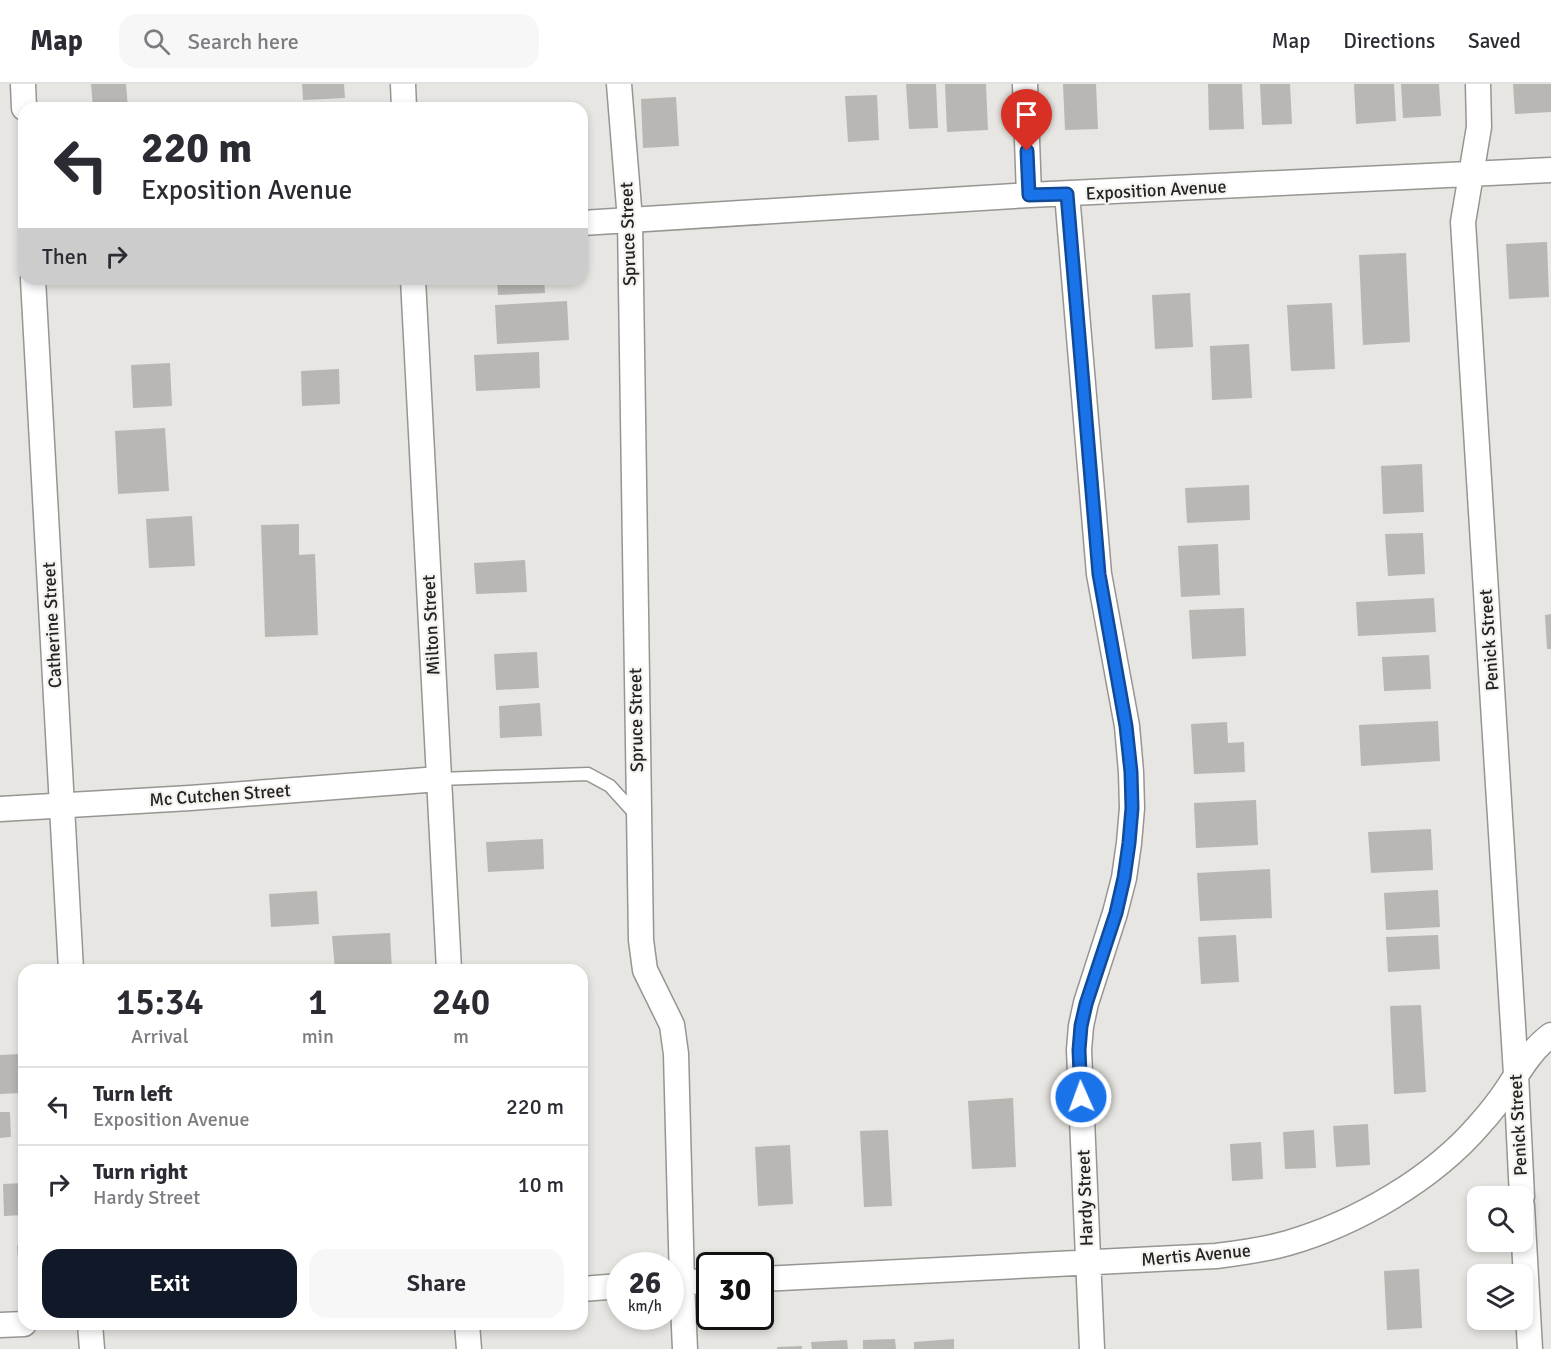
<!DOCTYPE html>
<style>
:root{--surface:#fff;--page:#f7f7f7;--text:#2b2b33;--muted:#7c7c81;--line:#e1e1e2;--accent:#111827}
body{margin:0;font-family:Signika,sans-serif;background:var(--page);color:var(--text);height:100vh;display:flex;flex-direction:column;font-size:22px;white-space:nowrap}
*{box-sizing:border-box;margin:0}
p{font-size:20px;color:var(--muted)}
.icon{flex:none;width:33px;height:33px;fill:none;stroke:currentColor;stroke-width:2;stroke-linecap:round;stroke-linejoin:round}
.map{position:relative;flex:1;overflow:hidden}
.details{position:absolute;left:18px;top:880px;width:570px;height:366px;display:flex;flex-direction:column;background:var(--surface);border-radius:18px;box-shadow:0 3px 9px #0003}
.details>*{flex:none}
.top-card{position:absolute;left:18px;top:18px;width:570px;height:183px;border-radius:18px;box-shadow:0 3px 9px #0003;background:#fff;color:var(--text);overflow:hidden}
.tools{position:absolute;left:1467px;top:1102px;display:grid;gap:12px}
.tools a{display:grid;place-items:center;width:66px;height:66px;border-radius:12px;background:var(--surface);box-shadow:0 3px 9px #0003;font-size:30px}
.speed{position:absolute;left:606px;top:1168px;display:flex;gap:12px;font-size:30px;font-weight:700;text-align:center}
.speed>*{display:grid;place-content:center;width:78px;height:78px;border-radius:50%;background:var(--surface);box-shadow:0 3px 9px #0003;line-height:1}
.speed small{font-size:15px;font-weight:400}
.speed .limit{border:3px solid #111;border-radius:9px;background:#fff;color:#111}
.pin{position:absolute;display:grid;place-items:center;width:51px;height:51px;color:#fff;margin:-62px -26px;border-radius:50% 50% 50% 0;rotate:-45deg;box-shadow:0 0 6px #0007}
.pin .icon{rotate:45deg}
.me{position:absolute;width:66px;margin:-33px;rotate:358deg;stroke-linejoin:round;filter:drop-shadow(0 0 4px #0008)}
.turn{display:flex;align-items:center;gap:21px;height:126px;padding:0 24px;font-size:27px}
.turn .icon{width:78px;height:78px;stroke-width:2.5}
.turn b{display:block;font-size:42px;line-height:51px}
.then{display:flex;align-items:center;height:57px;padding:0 24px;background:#0003;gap:12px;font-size:22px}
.eta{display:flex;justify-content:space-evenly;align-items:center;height:102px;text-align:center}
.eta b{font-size:36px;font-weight:600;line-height:42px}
.button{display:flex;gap:12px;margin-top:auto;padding:12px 24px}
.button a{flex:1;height:69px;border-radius:18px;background:var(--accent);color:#fff;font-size:24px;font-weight:600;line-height:69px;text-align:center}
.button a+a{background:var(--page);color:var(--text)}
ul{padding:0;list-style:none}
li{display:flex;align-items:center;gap:18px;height:78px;padding:0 24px;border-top:2px solid var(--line)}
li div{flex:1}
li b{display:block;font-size:22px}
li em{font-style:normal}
header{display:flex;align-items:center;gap:36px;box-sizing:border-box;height:84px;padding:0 30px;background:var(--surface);border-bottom:2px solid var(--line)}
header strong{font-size:28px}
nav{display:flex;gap:33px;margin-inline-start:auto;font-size:21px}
.search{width:420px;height:54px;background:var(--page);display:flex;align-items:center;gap:15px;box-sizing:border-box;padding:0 21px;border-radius:18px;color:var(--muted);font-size:22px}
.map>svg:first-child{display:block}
</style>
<header>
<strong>Map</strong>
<div class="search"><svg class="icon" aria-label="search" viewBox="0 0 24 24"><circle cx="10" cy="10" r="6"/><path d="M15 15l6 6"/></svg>Search here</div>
<nav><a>Map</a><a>Directions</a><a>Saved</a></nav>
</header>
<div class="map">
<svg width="1551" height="1265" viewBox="0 0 1551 1265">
<rect width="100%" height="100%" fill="#e7e6e2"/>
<!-- building -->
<path fill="#b8b7b3" d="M91,0h35l2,24h-35z
M302,0h42l1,14 -42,2z
M906,0h30l2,44 -29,1z
M945,0h41l2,46 -41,2z
M1063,0h33l2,45 -33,1z
M1208,0h34l2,45 -35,1z
M1260,0h30l2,40 -30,1z
M1354,0h40l2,37 -40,3z
M1401,0h38l2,32 -38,2z
M1513,0h38v28l-36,2z
M877,11l2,45 -31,2 -3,-46z
M676,13l3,49 -36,2 -2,-49z
M1547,158l2,55 -40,2 -3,-55z
M1406,169l4,89 -47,3 -4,-90z
M497,195h47l1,14 -47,2z
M1190,209l3,54 -38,2 -3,-54z
M567,217l2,39 -72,4 -2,-39z
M1332,219l3,66 -44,2 -4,-66z
M1249,260l3,54 -40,2 -2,-54z
M539,268l1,36 -64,3 -2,-36z
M170,279l2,43 -39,2 -2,-43z
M339,285l1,35 -38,2 -1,-35z
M165,344l4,63 -51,3 -3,-63z
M1422,380l2,48 -41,2 -2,-48z
M1249,401l1,35 -63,3 -2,-35z
M192,432l3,50 -46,2 -3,-49z
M299,440v31l16,-1 3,81 -53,2 -4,-112z
M1423,449l2,41 -37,2 -3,-42z
M1218,460l2,51 -39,2 -3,-51z
M525,476l2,32 -51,2 -2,-31z
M1434,514l2,34 -78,4 -2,-34z
M1244,524l2,48 -54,3 -3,-49z
M1551,530v35h-4l-2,-34z
M537,568l2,36 -43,2 -2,-36z
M1429,571l2,34 -47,2 -2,-34z
M540,619l2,33 -42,2 -1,-32z
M1438,637l2,40 -79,5 -2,-41z
M1227,638l1,21 16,-1 1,30 -51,2 -3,-50z
M1256,716l2,45 -62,3 -2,-45z
M1431,745l2,41 -62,3 -3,-41z
M543,755l1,30 -56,3 -2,-30z
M1270,785l2,49 -72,3 -3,-48z
M1438,806l2,37 -54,3 -2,-37z
M317,807l2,33 -48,3 -2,-33z
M390,849l2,37h-57l-3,-34z
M1236,851l3,47 -38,2 -3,-47z
M1438,851l2,34 -52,3 -2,-35z
M1421,921l5,87 -32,2 -4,-88z
M19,970l2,39 -21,1v-39z
M1013,1014l3,69 -44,2 -4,-68z
M0,1028h10l1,25 -11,1z
M1368,1040l2,41 -34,2 -3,-41z
M888,1046l4,76 -28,1 -4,-76z
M1314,1046l2,38 -31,1 -2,-37z
M1261,1058l2,37 -31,2 -2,-37z
M790,1061l3,59 -35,2 -3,-59z
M24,1099v32l-20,1 -1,-32z
M24,1161v27h-5l-2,-26z
M1419,1185l3,59 -35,2 -3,-59z
M895,1255l1,10h-33v-9z
M954,1255v10h-40v-7z
M847,1256l1,9h-36l-1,-7z
M802,1262v3h-25v-2z"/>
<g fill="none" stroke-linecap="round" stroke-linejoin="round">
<defs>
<path id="service" d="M439,695l149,-5 22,12 28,31"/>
<path id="minor" d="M23,0l1,24
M403,0l1,24
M619,0l11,136 11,720 4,30 27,55 4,29 6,229 3,66
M1025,0l4,111
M1478,0l1,43 -16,95 53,852 6,123
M1067,110l32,380 28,152 4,46 1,36 -3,35 -5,35 -9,35 -29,90 -5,23 -2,24 13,299
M582,139l447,-28 522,-25
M33,195l38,691
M413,195l36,691
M0,725l190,-11 249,-19
M1522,1122l8,143
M760,1195l456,-23c24,-3 48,-6 72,-13 69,-20 145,-64 192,-119 10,-11 20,-24 28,-36 13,-20 24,-39 43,-53
M670,1199l40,-2
M582,1205l38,-3
M90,1240l2,25
M467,1240l2,25
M0,1241l24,-1"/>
</defs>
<!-- service casing -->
<use href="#service" stroke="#979592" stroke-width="15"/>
<!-- minor casing -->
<use href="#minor" stroke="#979592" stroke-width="27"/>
<!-- service -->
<use href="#service" stroke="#fff" stroke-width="12"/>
<!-- minor -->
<use href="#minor" stroke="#fff" stroke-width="24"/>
</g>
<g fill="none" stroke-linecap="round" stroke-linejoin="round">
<defs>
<path id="route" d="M1027,67l2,44 38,-1 32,380 27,152 5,46 1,36 -3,35 -5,35 -8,35 -30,91 -5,22 -2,24 2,47"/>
</defs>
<!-- route casing -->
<use href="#route" stroke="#114b97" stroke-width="15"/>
<!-- route -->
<use href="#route" stroke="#1a73e8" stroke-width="10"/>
</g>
<g text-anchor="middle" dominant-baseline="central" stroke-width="4.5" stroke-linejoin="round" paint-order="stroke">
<!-- street labels -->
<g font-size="18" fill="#242322" stroke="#f4f3ef">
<text transform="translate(1156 106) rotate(-3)">Exposition Avenue</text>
<text transform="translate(628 150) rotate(-92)">Spruce Street</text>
<text transform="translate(52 541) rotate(-93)">Catherine Street</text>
<text transform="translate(431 541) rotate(-93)">Milton Street</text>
<text transform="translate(1489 556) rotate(-94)">Penick Street</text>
<text transform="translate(636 636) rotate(-91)">Spruce Street</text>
<text transform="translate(220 711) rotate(-4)">Mc Cutchen Street</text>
<text transform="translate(1518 1041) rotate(-93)">Penick Street</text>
<text transform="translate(1085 1114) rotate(-92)">Hardy Street</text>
<text transform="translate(1196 1171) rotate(-5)">Mertis Avenue</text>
</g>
</g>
</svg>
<div class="tools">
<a><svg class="icon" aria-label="search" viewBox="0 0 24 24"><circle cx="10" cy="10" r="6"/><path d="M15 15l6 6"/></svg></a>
<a><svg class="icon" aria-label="layers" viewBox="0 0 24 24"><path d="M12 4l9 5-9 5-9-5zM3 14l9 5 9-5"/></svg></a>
</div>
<div class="speed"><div>26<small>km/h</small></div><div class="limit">30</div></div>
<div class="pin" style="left:1027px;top:67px;background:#d93025"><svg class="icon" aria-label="arrive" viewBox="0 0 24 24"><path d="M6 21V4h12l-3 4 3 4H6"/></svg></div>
<svg class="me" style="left:1081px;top:1013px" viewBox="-20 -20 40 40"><circle r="17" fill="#1a73e8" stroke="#fff" stroke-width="3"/><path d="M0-11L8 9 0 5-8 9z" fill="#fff"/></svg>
<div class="top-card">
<div class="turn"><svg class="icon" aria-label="left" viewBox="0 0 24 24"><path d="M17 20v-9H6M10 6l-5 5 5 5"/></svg><div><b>220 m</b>Exposition Avenue</div></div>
<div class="then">Then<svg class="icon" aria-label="right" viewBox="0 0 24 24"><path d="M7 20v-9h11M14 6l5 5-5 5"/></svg></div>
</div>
<section class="details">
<div class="eta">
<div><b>15:34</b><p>Arrival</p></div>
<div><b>1</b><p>min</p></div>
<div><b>240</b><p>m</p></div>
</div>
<ul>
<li><svg class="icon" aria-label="left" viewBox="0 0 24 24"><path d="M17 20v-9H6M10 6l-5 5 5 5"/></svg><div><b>Turn left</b><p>Exposition Avenue</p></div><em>220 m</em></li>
<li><svg class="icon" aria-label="right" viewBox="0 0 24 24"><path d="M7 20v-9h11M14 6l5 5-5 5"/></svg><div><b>Turn right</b><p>Hardy Street</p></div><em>10 m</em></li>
</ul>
<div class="button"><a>Exit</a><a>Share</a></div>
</section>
</div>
